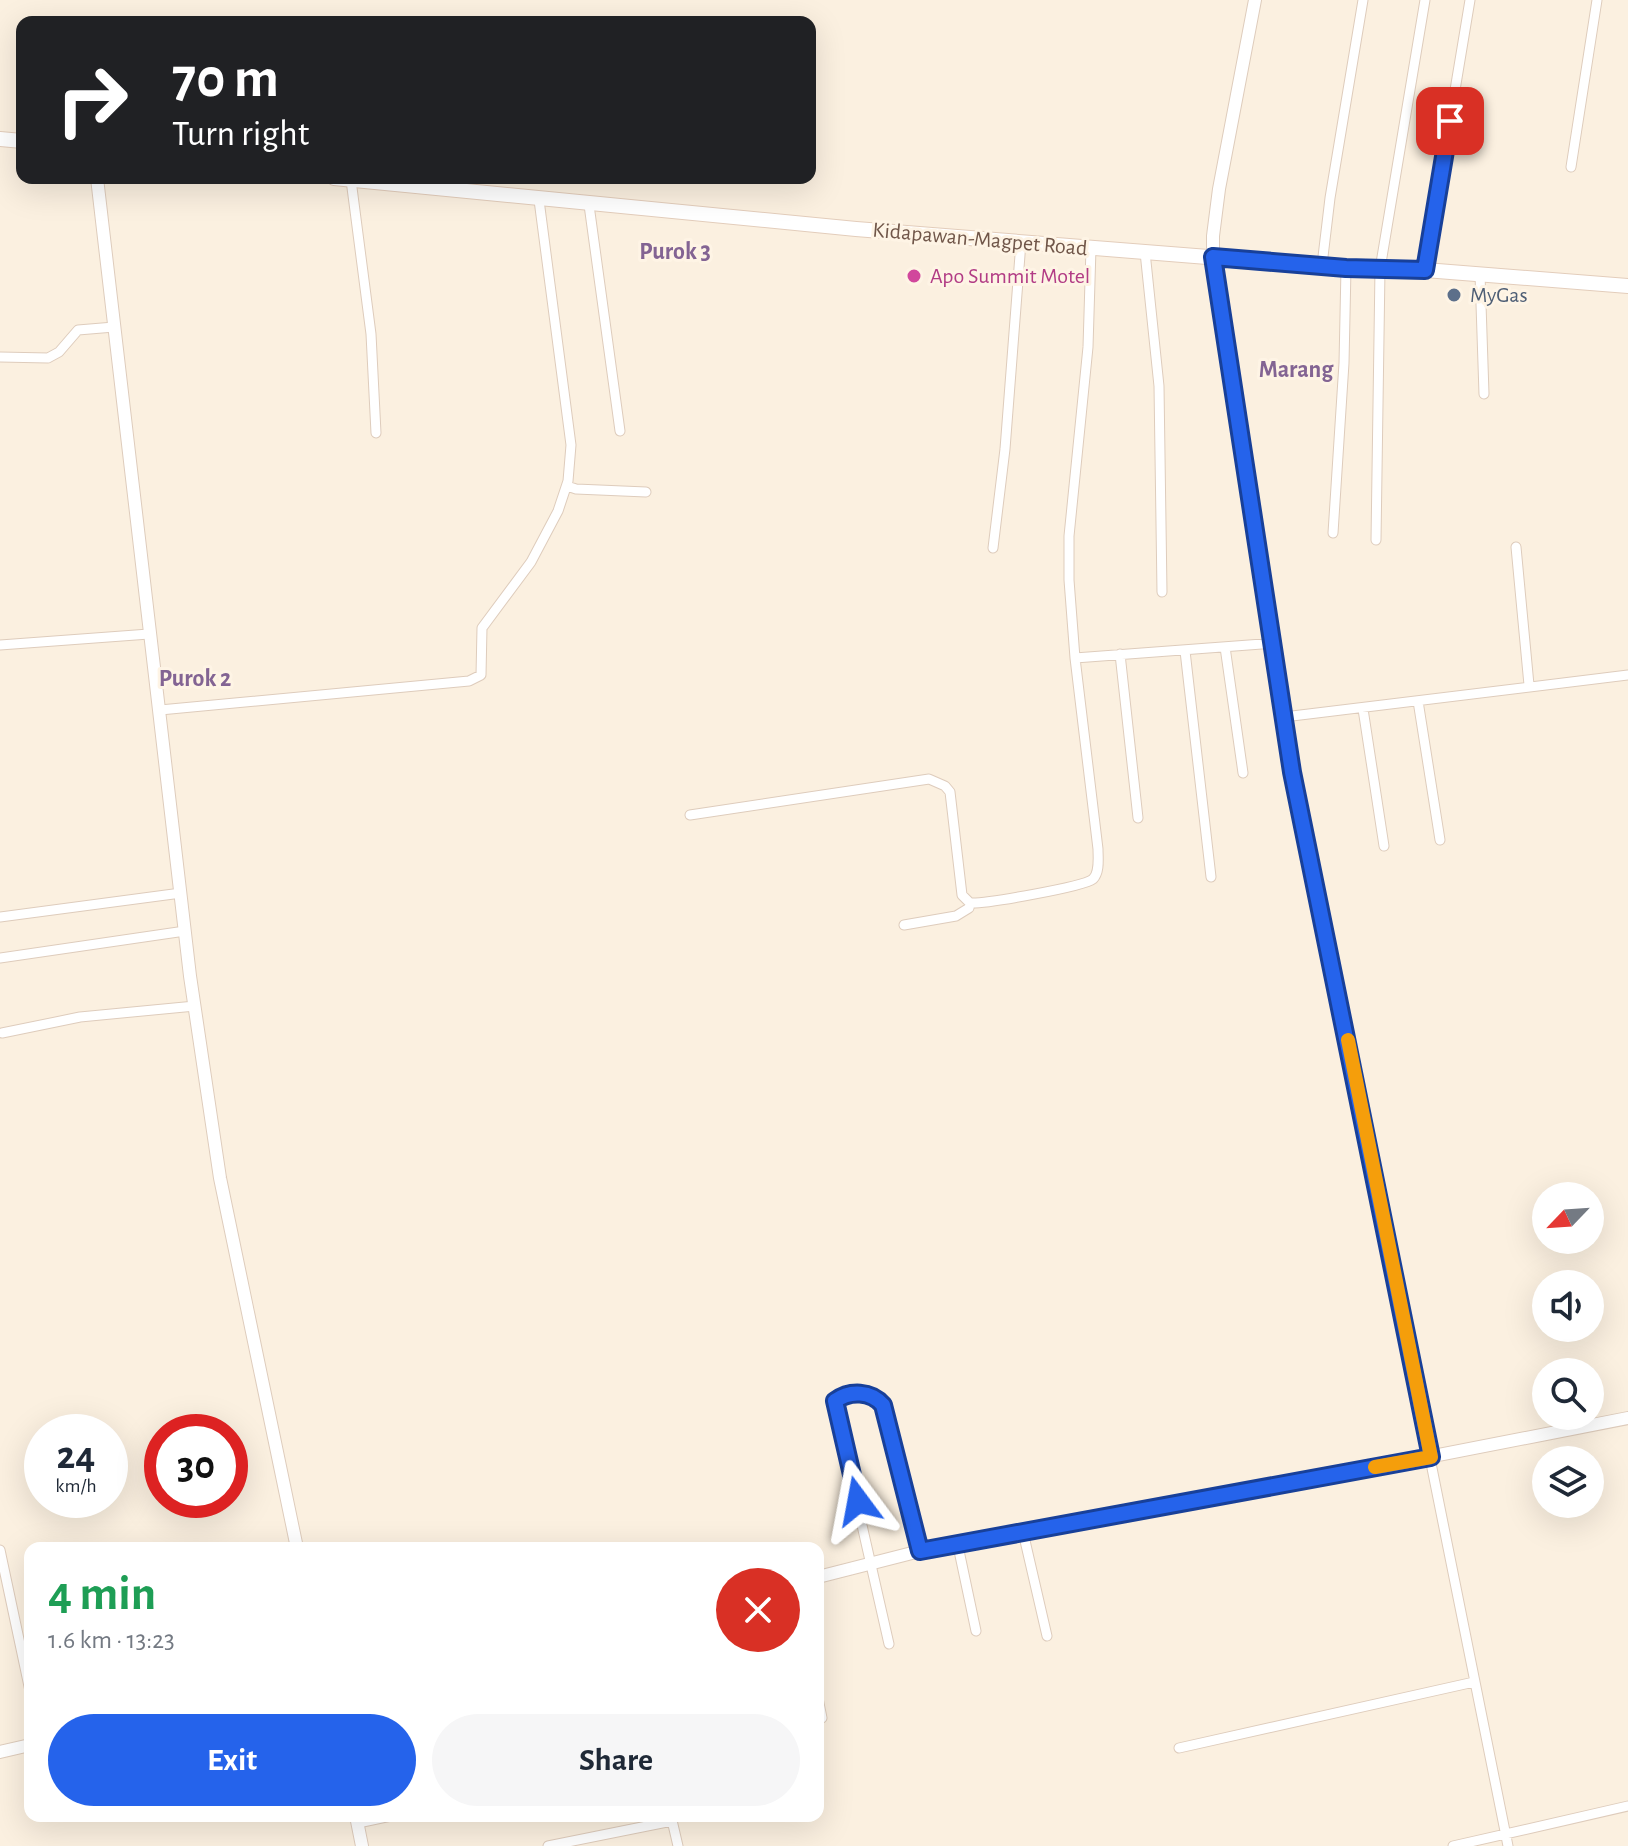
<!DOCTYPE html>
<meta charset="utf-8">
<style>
:root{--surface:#fff;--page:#f6f6f7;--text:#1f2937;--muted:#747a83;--accent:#2563eb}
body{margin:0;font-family:"Alegreya Sans",sans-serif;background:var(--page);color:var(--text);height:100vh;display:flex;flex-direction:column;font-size:30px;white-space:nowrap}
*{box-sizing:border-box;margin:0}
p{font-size:26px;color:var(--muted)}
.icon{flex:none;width:44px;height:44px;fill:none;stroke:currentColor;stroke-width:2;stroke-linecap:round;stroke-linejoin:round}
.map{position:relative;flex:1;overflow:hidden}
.details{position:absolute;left:24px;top:1542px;width:800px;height:280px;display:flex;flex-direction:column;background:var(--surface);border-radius:16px;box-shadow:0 8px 32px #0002}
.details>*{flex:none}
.guide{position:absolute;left:16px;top:16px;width:800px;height:168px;border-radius:16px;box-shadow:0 8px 32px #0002;background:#202124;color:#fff;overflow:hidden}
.needle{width:52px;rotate:245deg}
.controls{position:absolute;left:1532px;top:1182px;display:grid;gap:16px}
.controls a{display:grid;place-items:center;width:72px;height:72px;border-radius:50%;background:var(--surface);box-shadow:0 8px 32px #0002;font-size:40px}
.speed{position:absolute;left:24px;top:1414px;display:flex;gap:16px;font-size:40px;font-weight:700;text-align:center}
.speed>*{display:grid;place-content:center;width:104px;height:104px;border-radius:50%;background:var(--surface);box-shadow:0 8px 32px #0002;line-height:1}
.speed small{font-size:20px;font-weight:400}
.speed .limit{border:12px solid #d22;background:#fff;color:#111}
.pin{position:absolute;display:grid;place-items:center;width:68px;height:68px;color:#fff;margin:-34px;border-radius:16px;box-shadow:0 4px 12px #0006}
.me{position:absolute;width:88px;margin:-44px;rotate:347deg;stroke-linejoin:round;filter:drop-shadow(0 0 6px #0008)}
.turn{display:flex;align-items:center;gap:28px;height:168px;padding:0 24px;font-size:36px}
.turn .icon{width:104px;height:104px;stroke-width:2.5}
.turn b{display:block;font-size:56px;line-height:68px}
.round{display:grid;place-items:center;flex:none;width:84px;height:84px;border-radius:42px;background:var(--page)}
.head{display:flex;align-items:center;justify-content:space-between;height:136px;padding:0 24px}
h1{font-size:48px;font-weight:700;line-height:60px;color:#1e9e55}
.primary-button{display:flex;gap:16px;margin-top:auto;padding:16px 24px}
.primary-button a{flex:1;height:92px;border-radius:48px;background:var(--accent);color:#fff;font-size:32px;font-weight:700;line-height:92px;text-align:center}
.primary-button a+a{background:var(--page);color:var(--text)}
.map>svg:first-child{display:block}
</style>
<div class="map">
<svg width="1628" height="1846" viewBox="0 0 1628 1846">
<rect width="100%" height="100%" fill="#fbf0e0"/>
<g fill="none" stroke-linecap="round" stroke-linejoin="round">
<defs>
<path id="minor" d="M1571,167l26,-167
M351,180l20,154 5,99
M589,205l31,226
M1145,252l14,134 3,206
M1213,257l79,515 216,1074
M1322,265l8,-67 33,-198
M1425,270l45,-270
M1480,274l4,120
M0,357l48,1 11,-6 19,-22 36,-3
M567,486l9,3 70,3
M1333,533l11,-170 2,-95
M1376,540l4,-271 45,-269
M1516,547l13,138
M993,548l12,-99 16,-207
M0,645l149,-11
M1225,647l18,126
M1185,651l26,226
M1120,654l18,164
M1075,658l199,-15
M1418,701l22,139
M1363,709l21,137
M160,710l309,-29 12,-6 1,-47 49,-66 27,-51 10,-30 3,-36 -32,-245
M1284,717l344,-42
M690,815l239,-36 16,7 5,6 12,103 8,8c14,1 113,-16 123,-24 7,-7 5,-21 5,-30l-23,-191 -6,-78v-44l19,-189 3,-99
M0,917l181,-24
M904,925l52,-9 13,-8 1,-5
M0,958l185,-27
M2,1033l78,-16 115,-11
M1023,1532l24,104
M958,1546l18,85
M0,1550l30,141
M889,1644l-53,-233 -1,-10c15,-11 36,-10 48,4l37,146
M818,1698l4,20
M1179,1748l295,-66
M671,1816l7,30
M358,1823l33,-7
M548,1846l124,-25
M1453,1846l175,-40"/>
<path id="tertiary" d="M97,178l93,798 30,202 77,370
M1213,257v-21l6,-47 36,-189
M818,1577l102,-26 318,-57 390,-76
M0,1752l30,-7
M356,1816l6,30"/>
<path id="secondary" d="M0,139l22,2
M334,178l522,51 490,39 79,2 203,16"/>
</defs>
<!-- minor casing -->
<use href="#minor" stroke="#deccbc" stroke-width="11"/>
<!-- tertiary casing -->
<use href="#tertiary" stroke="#deccbc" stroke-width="14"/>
<!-- secondary casing -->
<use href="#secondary" stroke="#e3cdbb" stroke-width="16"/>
<!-- minor -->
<use href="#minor" stroke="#fff" stroke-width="9"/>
<!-- tertiary -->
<use href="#tertiary" stroke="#fff" stroke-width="12"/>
<!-- secondary -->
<use href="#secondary" stroke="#fff" stroke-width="14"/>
</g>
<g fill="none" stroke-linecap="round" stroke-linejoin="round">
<defs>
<path id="route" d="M858,1501l-23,-100c15,-11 36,-10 48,4l37,146 511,-94 -139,-685 -79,-515 133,11 79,2 25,-149"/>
</defs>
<!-- route casing -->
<use href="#route" stroke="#184099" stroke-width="20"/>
<!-- route -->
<use href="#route" stroke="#2563eb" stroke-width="14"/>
<!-- slow -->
<path stroke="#f59e0b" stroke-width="14" d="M1348,1040l83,417 -56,10"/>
</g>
<!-- markers -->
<circle fill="#d1479c" stroke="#fef4e5" stroke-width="3" cx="914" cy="276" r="8"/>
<circle fill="#5c6f8a" stroke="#fef4e5" stroke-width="3" cx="1454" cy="295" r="8"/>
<g text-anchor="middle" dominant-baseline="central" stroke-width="6" stroke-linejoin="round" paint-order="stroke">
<!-- street labels -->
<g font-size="22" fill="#705649" stroke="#fef4e5">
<text transform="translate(980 239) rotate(5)">Kidapawan-Magpet Road</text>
</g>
<!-- hotel labels -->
<g font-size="22" fill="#b23c85" stroke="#fef4e5" text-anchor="start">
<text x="930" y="276">Apo Summit Motel</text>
</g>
<!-- service labels -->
<g font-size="22" fill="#4e5e75" stroke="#fef4e5" text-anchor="start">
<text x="1470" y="295">MyGas</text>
</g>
<!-- neighbourhood labels -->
<g font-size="24" font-weight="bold" fill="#836493" stroke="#fef4e5">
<text x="675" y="252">Purok 3</text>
<text x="1296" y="370">Marang</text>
<text x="195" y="679">Purok 2</text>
</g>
</g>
</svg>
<div class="controls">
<a><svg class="needle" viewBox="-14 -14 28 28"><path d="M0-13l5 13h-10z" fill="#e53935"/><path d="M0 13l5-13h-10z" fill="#747a83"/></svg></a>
<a><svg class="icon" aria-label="sound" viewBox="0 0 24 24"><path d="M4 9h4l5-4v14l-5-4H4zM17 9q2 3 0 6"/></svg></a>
<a><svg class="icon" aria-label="search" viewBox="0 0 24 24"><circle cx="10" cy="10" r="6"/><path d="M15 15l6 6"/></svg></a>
<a><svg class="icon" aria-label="layers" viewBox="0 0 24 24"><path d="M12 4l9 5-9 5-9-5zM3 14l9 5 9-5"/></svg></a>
</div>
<div class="speed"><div>24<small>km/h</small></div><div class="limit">30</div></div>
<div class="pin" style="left:1450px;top:121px;background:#d93025"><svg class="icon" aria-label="arrive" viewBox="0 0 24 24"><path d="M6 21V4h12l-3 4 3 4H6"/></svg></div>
<svg class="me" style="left:858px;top:1501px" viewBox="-20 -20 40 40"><path d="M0-17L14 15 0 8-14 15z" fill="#2563eb" stroke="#fff" stroke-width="4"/></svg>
<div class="guide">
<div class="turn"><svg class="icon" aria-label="right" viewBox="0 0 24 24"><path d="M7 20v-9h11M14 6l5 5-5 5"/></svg><div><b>70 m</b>Turn right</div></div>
</div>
<section class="details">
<div class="head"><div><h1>4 min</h1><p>1.6 km · 13:23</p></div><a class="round" style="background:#d93025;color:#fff"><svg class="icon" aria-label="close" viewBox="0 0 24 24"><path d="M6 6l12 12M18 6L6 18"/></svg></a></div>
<div class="primary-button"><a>Exit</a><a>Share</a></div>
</section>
</div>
